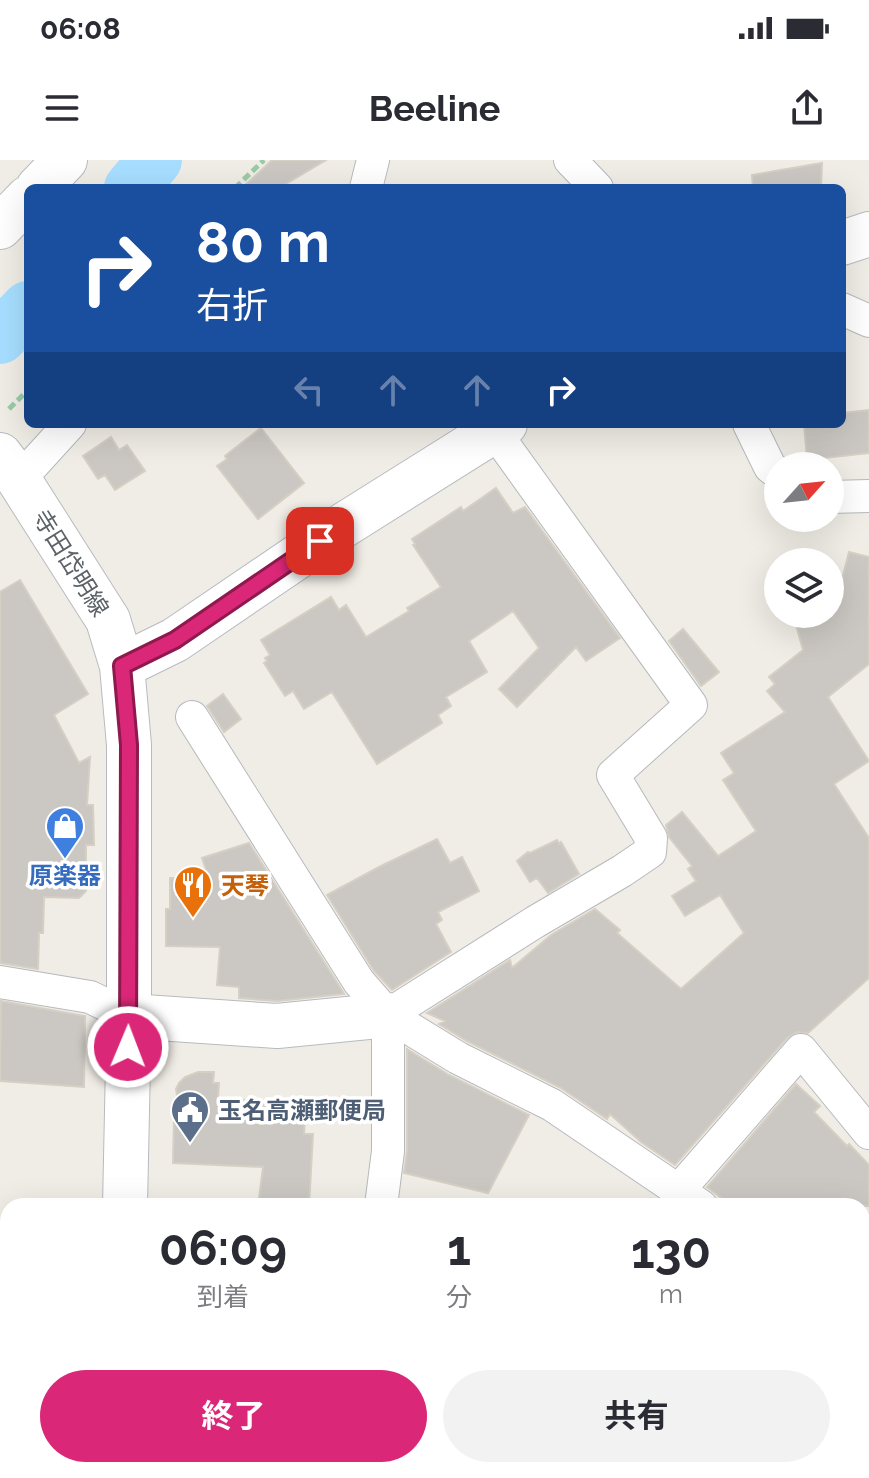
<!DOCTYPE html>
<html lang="ja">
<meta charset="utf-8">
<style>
:root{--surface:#fff;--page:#f2f2f3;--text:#2b2b33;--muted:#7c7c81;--accent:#db2777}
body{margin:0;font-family:Raleway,"Noto Sans JP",sans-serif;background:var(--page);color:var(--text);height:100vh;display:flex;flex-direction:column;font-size:30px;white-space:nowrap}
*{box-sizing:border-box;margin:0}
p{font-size:26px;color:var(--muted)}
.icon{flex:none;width:44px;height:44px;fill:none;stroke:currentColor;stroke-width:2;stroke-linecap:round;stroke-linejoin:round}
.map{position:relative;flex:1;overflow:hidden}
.side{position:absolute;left:0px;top:1038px;width:870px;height:280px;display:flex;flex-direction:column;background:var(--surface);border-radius:24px 24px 0 0;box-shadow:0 8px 32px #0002}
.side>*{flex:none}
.banner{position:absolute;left:24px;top:24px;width:822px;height:244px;border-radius:12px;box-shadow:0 8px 32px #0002;background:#1a4fa0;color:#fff;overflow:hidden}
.needle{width:52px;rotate:63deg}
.fabs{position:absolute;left:764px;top:292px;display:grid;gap:16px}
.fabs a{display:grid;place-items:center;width:80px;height:80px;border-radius:50%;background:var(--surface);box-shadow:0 8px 32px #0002;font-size:40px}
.pin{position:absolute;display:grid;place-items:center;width:68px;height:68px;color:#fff;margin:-34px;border-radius:16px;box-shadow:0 4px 12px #0006}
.me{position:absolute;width:88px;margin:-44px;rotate:1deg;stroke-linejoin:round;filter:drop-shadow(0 0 6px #0008)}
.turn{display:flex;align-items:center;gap:28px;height:168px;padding:0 40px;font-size:36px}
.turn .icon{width:104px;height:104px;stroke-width:2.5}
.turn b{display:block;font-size:56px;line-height:68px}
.lanes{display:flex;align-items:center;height:76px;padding:0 40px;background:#0003;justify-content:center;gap:40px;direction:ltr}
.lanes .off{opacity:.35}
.eta{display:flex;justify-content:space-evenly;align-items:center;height:136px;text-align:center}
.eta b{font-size:48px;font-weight:700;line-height:56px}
.primary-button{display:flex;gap:16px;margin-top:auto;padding:16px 40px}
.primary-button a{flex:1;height:92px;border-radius:48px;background:var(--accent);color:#fff;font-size:32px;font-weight:700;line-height:92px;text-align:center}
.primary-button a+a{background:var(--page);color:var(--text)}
.status{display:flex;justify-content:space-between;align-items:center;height:56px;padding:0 40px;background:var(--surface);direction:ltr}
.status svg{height:22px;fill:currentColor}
header{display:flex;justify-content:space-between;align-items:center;height:104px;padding:0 40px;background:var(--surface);font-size:36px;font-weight:700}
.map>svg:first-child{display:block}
</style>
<div class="status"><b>06:08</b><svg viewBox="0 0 49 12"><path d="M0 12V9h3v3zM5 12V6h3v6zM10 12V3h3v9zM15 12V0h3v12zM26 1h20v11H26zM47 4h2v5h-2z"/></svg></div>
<header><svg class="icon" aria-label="menu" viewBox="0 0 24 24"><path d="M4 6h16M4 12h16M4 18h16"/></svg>Beeline<svg class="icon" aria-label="share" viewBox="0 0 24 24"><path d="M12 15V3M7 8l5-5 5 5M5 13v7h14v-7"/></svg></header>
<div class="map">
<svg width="869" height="1318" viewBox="0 0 869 1318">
<rect width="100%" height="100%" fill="#f0ede6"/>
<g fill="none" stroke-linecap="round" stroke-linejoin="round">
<!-- river -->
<path stroke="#a7deff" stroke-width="54" d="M131,28l24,-28
M0,177l28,-29"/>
</g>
<!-- building -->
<path fill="#cbc8c3" stroke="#d5cfc4" stroke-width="2" d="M272,0h54l-47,28h-37z
M822,3l-1,25h-68l-1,-13z
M869,250v43l-62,7 -3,-36h38v-11z
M261,268l43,55 -46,36 -41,-53 10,-7 -2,-3z
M111,277l8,13 8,-5 18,26 -30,19 -10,-15 -7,4 -15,-23z
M496,328l17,25 12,-6 95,131 -34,23 -10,-14 -59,60 -18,-18 40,-41 -26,-37 -44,30 18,31 -41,25 5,9 -13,9 4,8 -65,41 -45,-72 -28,17 -11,-18 -8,5 -21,-33 3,-2 -2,-3 5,-3 -9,-15 70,-43 8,13 7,-5 20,32 43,-26 -2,-3 34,-21 -28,-42 2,-1 -3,-5 49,-32 2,4z
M849,392l20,5v107l-41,33 41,64 -35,23 35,54v140l-61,55 -11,-1 -10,6 -112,127 -34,-23 -31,-28 -3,5 -46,-31 -94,-47 -28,-17 6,-3 -18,-8 83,-53 2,8 39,-33 44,-26 25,21 -3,3 64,56 63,-56 -24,-38 -35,21 -13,-20 24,-15 -8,-12 4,-3 -23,-29 -3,-12 16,-13 36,44 38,-25 -33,-51 11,-7 -13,-20 64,-41 -18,-21 8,-7 -6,-7 34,-27 -10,-36h40z
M20,420l68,114 -34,21 25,48 11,-6 -3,48h6l1,40h-8v46l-7,7 -35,-1 -1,36h-4l-1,36 -38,-6v-371z
M683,469l36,43 -18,14 -32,-45z
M223,534l18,25 -17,13 -17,-26z
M437,679l13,24 12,-6 17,34 -41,21 4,8 -6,4 15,28 -59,38 -18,-19 -47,-76 54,-29z
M557,680l2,4 2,-2 18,32 -31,19 -11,-15 -7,4 -13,-21 11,-9 2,1z
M249,683l94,149 1,2 -67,7 -38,-3v-11l-22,-2 3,-38 -54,-1v-37h4v-31l39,1 -7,-21z
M1,841l84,15 -1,71 -84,-6z
M407,889l42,26 80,40 -41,78 -84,-20 3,-22z
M198,912h16l-1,11h6l-1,16 88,3 -2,32h9l-4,72h-51l5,-39 -90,-4 1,-44 5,-10 -3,-20 3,-6 6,-6z
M796,924l24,22 -6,6 33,34 2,-2 20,21v41h-137l-25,-19z"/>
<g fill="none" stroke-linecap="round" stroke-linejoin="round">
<defs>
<path id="street" d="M570,0l27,28
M366,28l7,-28
M842,149l27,12
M749,264l21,43 8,6
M19,320l51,-56
M830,337l39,-1
M192,557l167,265 29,33 70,43 94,47 149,101
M0,822l90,15 39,19
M388,855l147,-93 87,-51 28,-19 1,-14 -38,-63 78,-70 -202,-281
M678,1031l123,-141 68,83
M381,1046l7,-55v-136
M0,1082h8
M862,1105l7,-7
M862,1145l7,4
M333,1318l2,-8"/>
<path id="secondary" d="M38,28l27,-28
M0,67l28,-29
M842,83l27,-9
M0,295l19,25 89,140 14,46 7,79v271l-4,190
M122,506l53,-26 169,-115 161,-101
M129,856l148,10 111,-11
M102,1318l1,-8"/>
</defs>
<!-- street casing -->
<use href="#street" stroke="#b6b9bd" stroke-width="34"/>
<!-- secondary casing -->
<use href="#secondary" stroke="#b7bbc0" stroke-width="46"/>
<!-- path -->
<path stroke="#9bcaa6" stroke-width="5" stroke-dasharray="8 4" stroke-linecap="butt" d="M235,28l29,-28
M9,249l19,-19"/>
<!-- street -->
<use href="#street" stroke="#fff" stroke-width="32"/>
<!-- secondary -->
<use href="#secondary" stroke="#fff" stroke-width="44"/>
</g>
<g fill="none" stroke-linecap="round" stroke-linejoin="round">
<defs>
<path id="route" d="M128,887l1,-302 -7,-79 53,-26 145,-99"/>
</defs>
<!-- route casing -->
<use href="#route" stroke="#8e194d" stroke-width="20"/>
<!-- route -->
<use href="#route" stroke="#db2777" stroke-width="14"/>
</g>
<!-- icons -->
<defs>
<symbol id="shop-pin" viewBox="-11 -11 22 30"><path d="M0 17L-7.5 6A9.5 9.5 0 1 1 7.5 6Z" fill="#3f7fe0" stroke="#fff"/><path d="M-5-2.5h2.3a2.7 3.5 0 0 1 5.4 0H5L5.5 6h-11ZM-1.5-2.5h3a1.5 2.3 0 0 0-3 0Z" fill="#fff"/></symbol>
<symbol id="restaurant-pin" viewBox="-11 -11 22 30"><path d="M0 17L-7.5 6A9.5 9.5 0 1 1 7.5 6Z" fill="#e8710a" stroke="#fff"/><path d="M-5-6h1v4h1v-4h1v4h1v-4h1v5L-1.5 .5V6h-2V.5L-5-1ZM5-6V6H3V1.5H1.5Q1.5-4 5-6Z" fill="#fff"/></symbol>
<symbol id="civic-pin" viewBox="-11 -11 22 30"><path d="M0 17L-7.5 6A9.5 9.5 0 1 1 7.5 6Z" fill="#5c6f8a" stroke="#fff"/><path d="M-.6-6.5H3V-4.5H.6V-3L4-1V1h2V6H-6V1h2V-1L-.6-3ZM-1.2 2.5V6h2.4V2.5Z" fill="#fff"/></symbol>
</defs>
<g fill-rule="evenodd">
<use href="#shop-pin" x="43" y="644" width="44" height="60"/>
<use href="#restaurant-pin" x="171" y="703" width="44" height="60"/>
<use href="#civic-pin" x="168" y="928" width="44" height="60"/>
</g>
<g text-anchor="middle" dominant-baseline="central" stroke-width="7" stroke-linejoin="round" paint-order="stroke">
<!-- street labels -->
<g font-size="24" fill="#5d6267" stroke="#fff">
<text transform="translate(71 403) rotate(58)">寺田岱明線</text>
</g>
<!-- shop labels -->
<g font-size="24" font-weight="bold" fill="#366cbe" stroke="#fff">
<text x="65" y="715">原楽器</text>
</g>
<!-- food labels -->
<g font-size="24" font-weight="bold" fill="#c56008" stroke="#fff" text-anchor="start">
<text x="221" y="725">天琴</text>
</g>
<!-- service labels -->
<g font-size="24" font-weight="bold" fill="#4e5e75" stroke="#fff" text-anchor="start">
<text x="218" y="950">玉名高瀬郵便局</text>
</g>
</g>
</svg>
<div class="fabs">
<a><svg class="needle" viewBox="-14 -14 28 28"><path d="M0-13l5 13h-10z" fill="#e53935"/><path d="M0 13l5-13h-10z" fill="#7c7c81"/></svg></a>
<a><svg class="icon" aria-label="layers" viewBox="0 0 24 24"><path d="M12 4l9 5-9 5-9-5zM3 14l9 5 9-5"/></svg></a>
</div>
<div class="pin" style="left:320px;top:381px;background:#d93025"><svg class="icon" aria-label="arrive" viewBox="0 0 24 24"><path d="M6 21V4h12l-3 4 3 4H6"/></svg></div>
<svg class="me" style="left:128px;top:887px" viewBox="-20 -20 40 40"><circle r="17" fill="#db2777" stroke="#fff" stroke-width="3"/><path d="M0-11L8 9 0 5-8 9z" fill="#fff"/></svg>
<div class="banner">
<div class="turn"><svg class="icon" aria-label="right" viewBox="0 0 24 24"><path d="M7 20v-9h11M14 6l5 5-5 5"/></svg><div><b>80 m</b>右折</div></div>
<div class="lanes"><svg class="icon off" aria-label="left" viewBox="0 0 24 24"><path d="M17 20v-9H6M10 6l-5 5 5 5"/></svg><svg class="icon off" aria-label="ahead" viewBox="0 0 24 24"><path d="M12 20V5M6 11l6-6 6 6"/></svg><svg class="icon off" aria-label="ahead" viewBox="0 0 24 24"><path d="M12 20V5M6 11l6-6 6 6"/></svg><svg class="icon" aria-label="right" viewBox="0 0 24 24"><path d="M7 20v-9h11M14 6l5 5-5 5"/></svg></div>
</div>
<section class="side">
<div class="eta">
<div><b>06:09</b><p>到着</p></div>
<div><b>1</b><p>分</p></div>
<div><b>130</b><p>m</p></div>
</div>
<div class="primary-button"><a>終了</a><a>共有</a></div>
</section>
</div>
